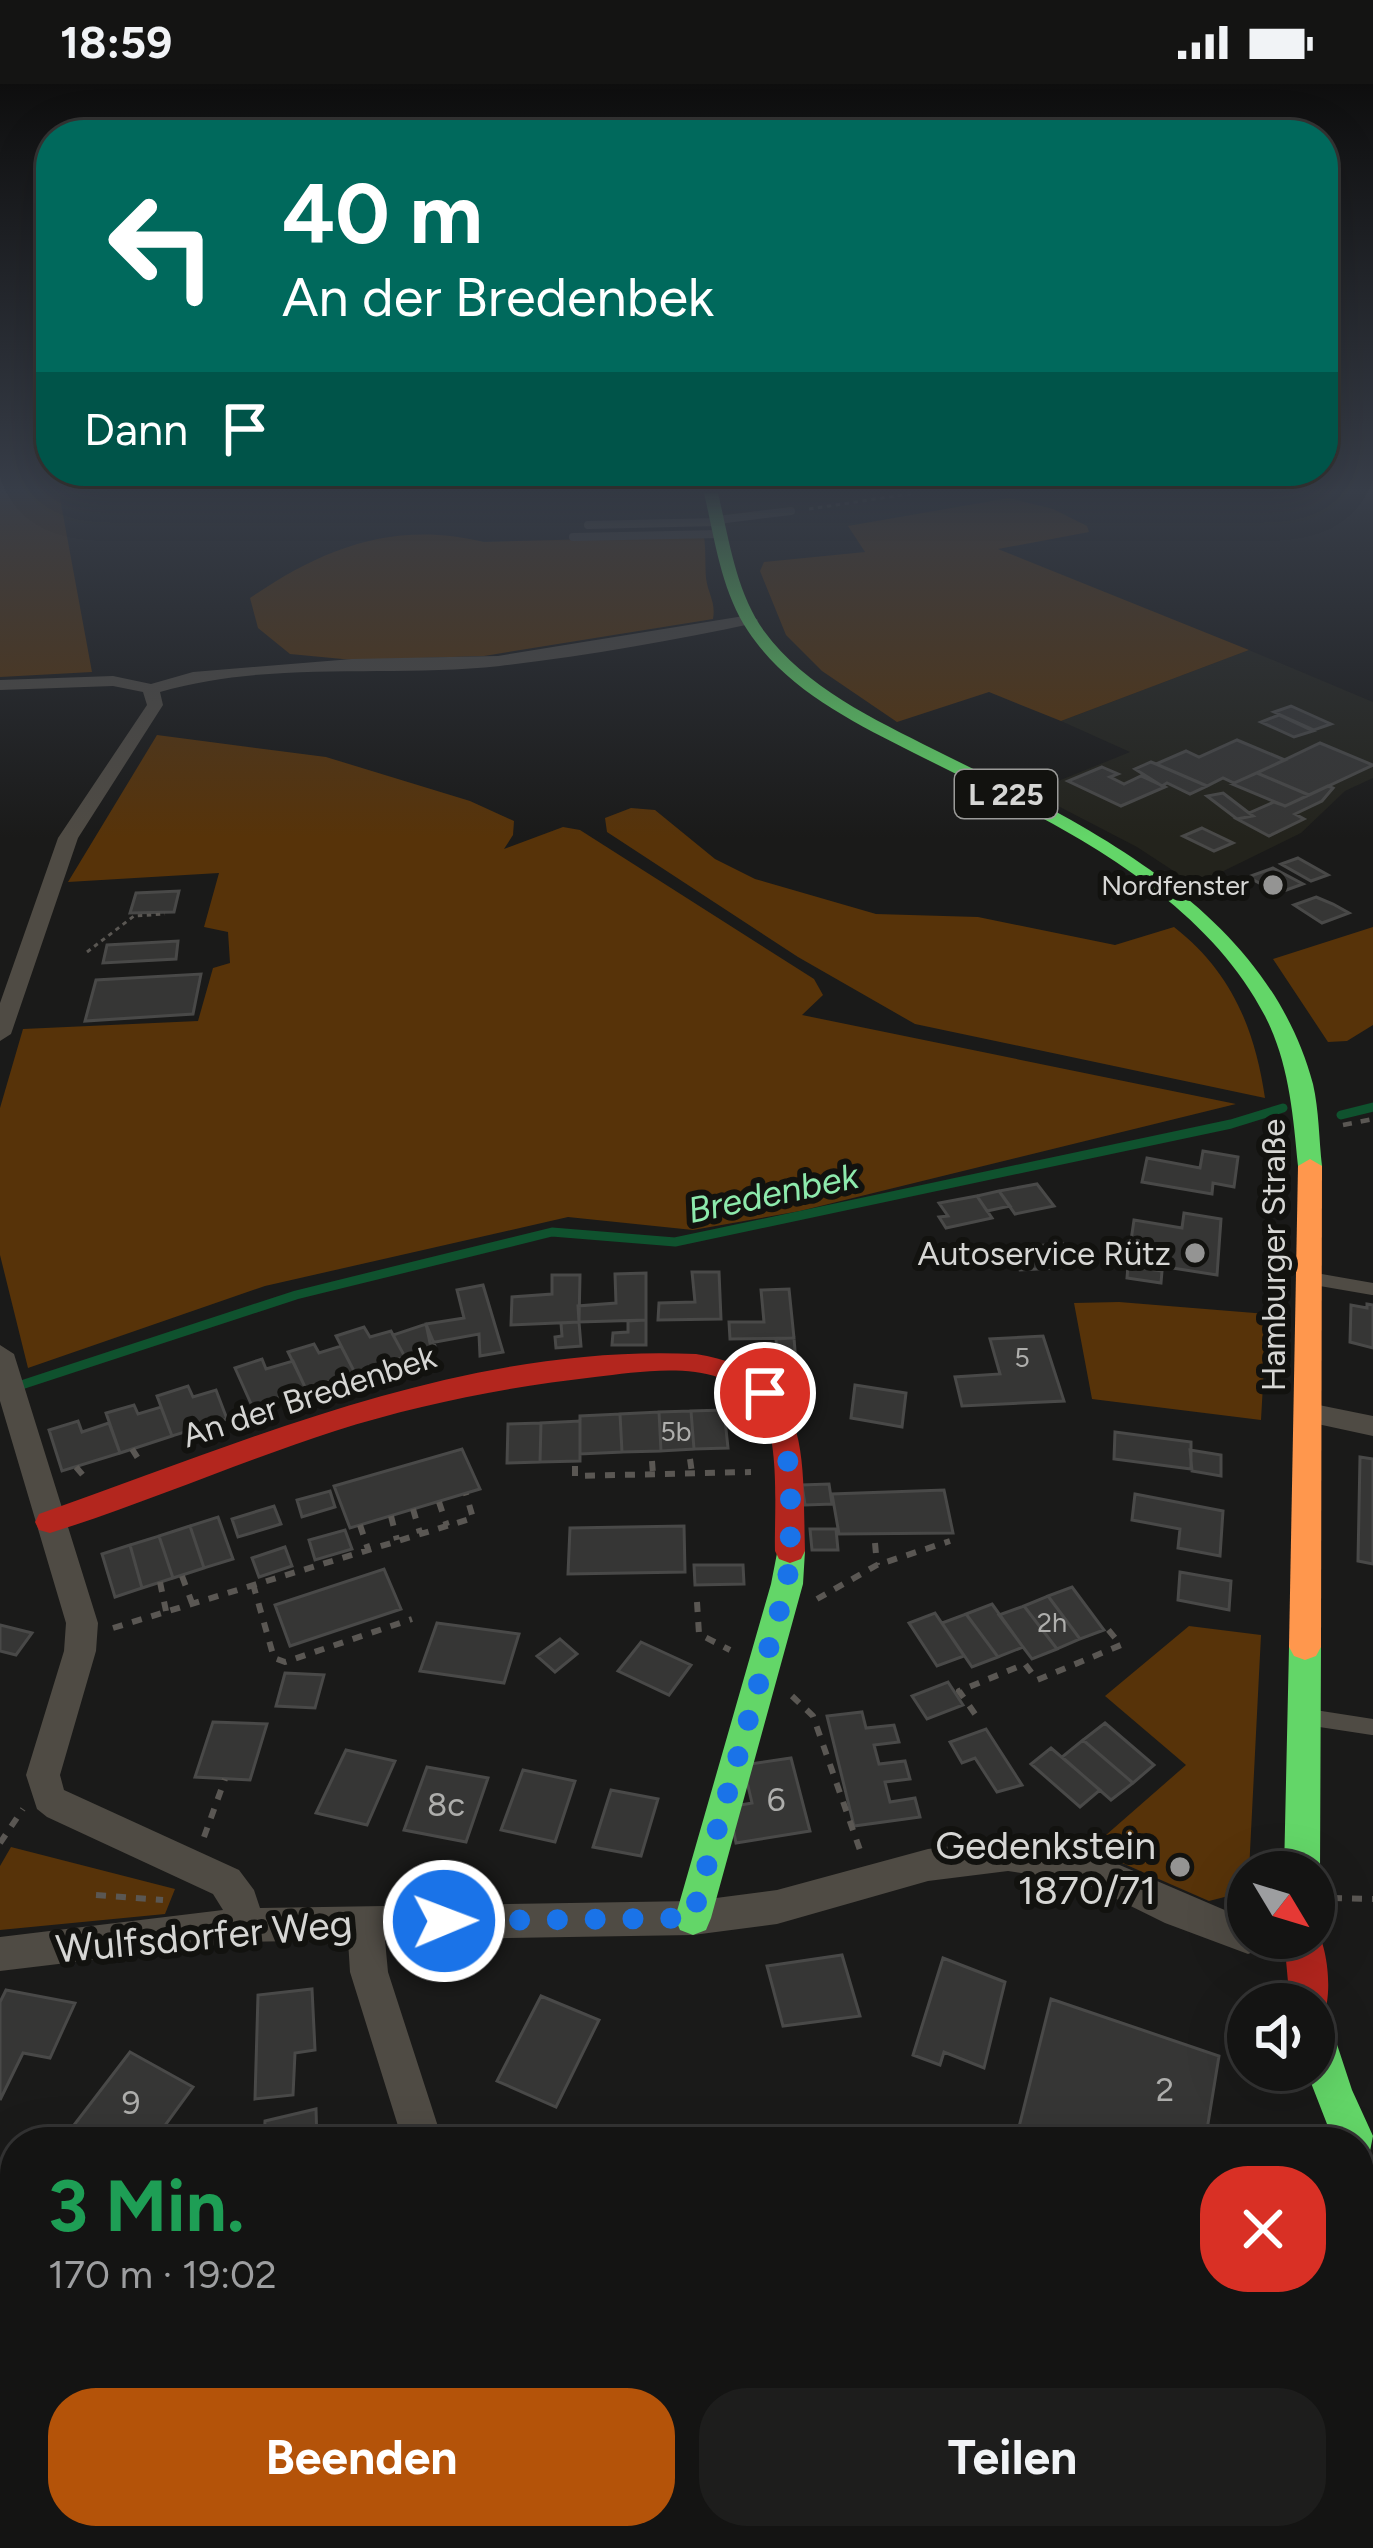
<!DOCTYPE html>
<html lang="de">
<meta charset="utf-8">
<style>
:root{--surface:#141413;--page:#1d1d1c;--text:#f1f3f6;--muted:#9d9ea0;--line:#333;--accent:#b45309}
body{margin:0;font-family:Figtree,sans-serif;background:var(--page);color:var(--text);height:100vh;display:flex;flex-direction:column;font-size:45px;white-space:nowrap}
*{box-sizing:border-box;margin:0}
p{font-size:39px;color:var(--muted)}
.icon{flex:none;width:66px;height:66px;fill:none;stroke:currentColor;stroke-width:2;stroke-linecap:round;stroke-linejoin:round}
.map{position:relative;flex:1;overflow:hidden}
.details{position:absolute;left:0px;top:2043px;width:1374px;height:423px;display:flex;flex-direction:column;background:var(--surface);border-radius:48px 48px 0 0;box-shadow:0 12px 48px #0002,0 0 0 3px var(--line)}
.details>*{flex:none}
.hud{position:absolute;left:36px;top:36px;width:1302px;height:366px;border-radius:48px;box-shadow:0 12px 48px #0002,0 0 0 3px var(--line);background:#00695c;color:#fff;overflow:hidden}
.needle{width:78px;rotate:128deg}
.tools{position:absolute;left:1227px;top:1767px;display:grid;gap:24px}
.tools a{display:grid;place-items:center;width:108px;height:108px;border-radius:50%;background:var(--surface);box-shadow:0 12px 48px #0002,0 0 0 3px var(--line);font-size:60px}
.pin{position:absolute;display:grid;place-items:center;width:102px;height:102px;color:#fff;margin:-51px;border:6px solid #fff;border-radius:50%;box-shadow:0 3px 12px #0007}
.me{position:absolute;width:132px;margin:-66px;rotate:89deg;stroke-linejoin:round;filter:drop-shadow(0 0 9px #0008)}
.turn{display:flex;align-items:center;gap:42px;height:252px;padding:0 48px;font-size:54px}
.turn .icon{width:156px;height:156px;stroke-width:2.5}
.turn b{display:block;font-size:84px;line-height:102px}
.then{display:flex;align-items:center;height:114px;padding:0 48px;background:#0003;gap:24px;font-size:45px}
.round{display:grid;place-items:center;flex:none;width:126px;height:126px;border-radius:48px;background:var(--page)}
.headline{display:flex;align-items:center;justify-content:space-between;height:204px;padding:0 48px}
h1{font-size:72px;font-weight:700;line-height:90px;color:#1e9e55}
.button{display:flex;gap:24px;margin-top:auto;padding:24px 48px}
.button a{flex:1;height:138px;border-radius:48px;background:var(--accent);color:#fff;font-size:48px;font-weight:700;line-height:138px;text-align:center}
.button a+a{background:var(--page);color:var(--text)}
.status{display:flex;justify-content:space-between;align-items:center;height:84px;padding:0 60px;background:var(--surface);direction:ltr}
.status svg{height:33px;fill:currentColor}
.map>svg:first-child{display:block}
</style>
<div class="status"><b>18:59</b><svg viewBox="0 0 49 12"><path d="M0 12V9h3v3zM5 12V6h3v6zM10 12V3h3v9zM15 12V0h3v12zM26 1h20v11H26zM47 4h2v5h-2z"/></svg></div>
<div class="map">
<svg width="1373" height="2464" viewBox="0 0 1373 2464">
<rect width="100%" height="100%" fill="#1a1a19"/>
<!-- built -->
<path fill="#23231c" d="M1249,566l124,52v76l-28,13 -44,42 -106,52 -58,-38 -106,-55 99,-40 -69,-31z"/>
<!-- green -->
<path fill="#573309" d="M0,409h59l33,179 -92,5z
M1009,414l44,11 34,17 2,6 -91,17 251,101 -188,71 -72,-29 -92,30 -75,-51 -36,-36 -26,-64 4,-9 101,-10 -17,-26z
M704,452c2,15 1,29 2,42 2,16 10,24 7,41l-229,37 -131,4 -63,-6 -32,-26 -8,-30c73,-50 144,-78 234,-56z
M157,651l169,22 144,44 44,20 -1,14 -9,14 59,-22 17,3 234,149 9,16 -21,20 434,89 -436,107 -107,19 -125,-13 -303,69 -237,82 -28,-113v-147l23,-79 175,-8 15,-53 17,-5 -2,-31 -24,-5 15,-54 -151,9z
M631,724l24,2 60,49 40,20 121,35 102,3 137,28 59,-18c57,44 81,102 91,171l-350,-74 -117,-67 -191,-125 -2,-14z
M1373,843v98l-26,16 -19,1 -55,-83z
M1119,1218l148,12 -6,106 -169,-21 -18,-96z
M1189,1542l72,9 -13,256 -39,10 -119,-52 96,-84 -81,-69z
M11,1763l164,42 -10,25 -165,16v-64z"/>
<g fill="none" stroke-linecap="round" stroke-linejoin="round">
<!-- stream -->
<path stroke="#0f522e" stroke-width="9" d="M1341,1031l32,-8
M0,1308l296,-97 256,-63 123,10 556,-118 52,-16"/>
</g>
<!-- building -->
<path fill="#363635" stroke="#494948" stroke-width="3" d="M1291,622l40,18 -17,6 -40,-18z
M1279,631l34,16 -19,6 -33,-15z
M1237,656l48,20 -51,23 -11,-5 -16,8 -51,-22 30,-13 13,6z
M1320,659l53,22 -64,30 -52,-22z
M1151,678l5,2 51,22 -17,8 -23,-11 -5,3 -27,-17z
M1102,683l16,7 -8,3 14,7 17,-8 24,11 -44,19 -53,-25z
M1257,689l52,22 -24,11 -53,-22z
M1328,702l5,2 -11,13 -27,13 9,5 -35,17 -32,-17 16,-3 -4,-3 25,-11 11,4z
M1223,709l26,20 4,3 -16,3 -30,-23z
M1202,744l31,15 -19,8 -31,-15z
M1298,774l30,17 -17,6 -30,-17z
M1273,784l30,16 -25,9 -30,-16z
M179,807l-5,21 -44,1 6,-20z
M1316,813l17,7 16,9 -27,10 -28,-18z
M178,857l-2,18 -73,4 4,-18z
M201,890l-8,40 -108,7 11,-41z
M1203,1067l35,6 -4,30 -21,-4 -1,11 -70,-12 5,-24 53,10z
M1037,1100l17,22 -39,8 -16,-23z
M999,1107l11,15 -23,5 -10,-15z
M977,1112l15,22 -46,10 -7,-11 9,-1 -9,-13z
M1184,1129l37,6 -4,56 -89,-14 6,-41 48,8z
M1063,1160l9,23 -52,3 -8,-23z
M1128,1182l34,5 -1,12 -34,-5z
M692,1188h27l2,47 -63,1 1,-17 36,-1z
M646,1189v47l-67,2 -1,-16 38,-3 -1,-29z
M552,1191h28l-1,47 -68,3 1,-28 40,-3z
M483,1201l20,67 -23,4 -1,-22 -49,9 -4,-19 38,-6 -7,-28z
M789,1205l5,49 -64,1 -1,-17h35l-3,-32z
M1367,1220l6,1v43l-23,-6 1,-37 16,3z
M646,1236v25h-34l1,-12 15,-1v-11z
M579,1238l2,24 -25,2 -1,-11 7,-1 -1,-13z
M426,1240l9,22 -30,11 -12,-22z
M364,1243l6,10 21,-6 14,26 -50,16 -19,-37z
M1043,1252l21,65 -102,5 -7,-29 45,-3 -10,-35z
M794,1254l3,38h-18l-3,-37z
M314,1260l5,9 22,-7 14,27 -49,16 -18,-37z
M262,1275l4,10 27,-8 13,28 -54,17 -17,-38z
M855,1301l51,8 -4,34 -51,-9z
M188,1302l5,11 23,-7 11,29 -55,17 -15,-40z
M134,1321l4,9 23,-7 11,29 -52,17 -14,-40z
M724,1326l4,38 -34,1 -3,-38z
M691,1327l3,38 -33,2 -2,-39z
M659,1328l2,39 -39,1 -2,-38z
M620,1330l2,38 -42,2v-38z
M78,1337l4,11 27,-9 11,30 -58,18 -13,-41z
M580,1337v40l-40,1 1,-39z
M541,1339l-1,39 -33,1 1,-39z
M1115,1348l76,10v27l-77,-10z
M462,1365l18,40 -130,39 -16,-42z
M1190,1366l31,5v21l-29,-5z
M1360,1373l13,2v105l-15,-3z
M829,1400l3,20 -27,1 -3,-20z
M944,1406l9,43 -114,1 -7,-40z
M330,1407l5,16 -33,10 -5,-17z
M1135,1410l88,17 -3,45 -42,-8 2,-19 -48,-9z
M274,1422l7,18 -43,13 -6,-18z
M218,1433l15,42 -29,9 -14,-42z
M190,1442l14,42 -31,10 -14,-42z
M684,1442l1,46 -117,2 2,-46z
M810,1445h26l2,21h-26z
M345,1446l7,19 -37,11 -6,-20z
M159,1452l14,42 -31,10 -12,-43z
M130,1461l12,43 -27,9 -13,-43z
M285,1463l7,19 -33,11 -7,-19z
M694,1481h49l1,19 -49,1z
M384,1485l17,40 -111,37 -15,-41z
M1180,1488l51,9 -2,29 -51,-10z
M1072,1503l32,43 -24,9 -32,-43z
M1048,1512l32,43 -23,10 -33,-43z
M992,1520l31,43 -25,10 -32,-43z
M1024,1522l33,43 -25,10 -33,-44z
M935,1529l29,43 -27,10 -28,-43z
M966,1530l32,43 -26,10 -30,-44z
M437,1539l82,11 -15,49 -84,-12z
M0,1541l32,8 -16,22 -16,-4z
M560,1555l17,15 -22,18 -18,-16z
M641,1558l50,23 -22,30 -51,-24z
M285,1589l39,2 -9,33 -39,-2z
M948,1598l15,23 -36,14 -15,-23z
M862,1628l4,16 28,-3 5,17 -25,3 5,19 26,-3 5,18 -25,3 5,20 25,-4 5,19 -66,9 -27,-110z
M213,1638l54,2 -17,56 -55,-3z
M1105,1639l49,42 -21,18 -50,-43z
M986,1645l36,56 -25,7 -22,-34 -13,5 -12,-21z
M1083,1656l50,43 -22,17 -49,-43z
M1051,1664l49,42 -20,17 -49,-43z
M346,1666l49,11 -28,64 -51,-12z
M791,1674l19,73 -74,12 -7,-36 23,-4 -9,-38z
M427,1683l61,11 -22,64 -62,-12z
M523,1686l52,11 -20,61 -54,-12z
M611,1706l47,9 -17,57 -48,-9z
M842,1871l18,61 -77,10 -16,-60z
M943,1874l62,24 -21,86 -40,-16 -4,13 -27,-10z
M312,1905l3,61 -20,3 -2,42 -38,4 3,-104z
M6,1906l69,13 -25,55 -27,-5 -23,47v-98z
M541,1912l58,24 -43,87 -59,-26z
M1051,1915l168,57 -14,86h-168l-20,-7z
M130,1968l63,35 -40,55h-92z
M316,2025l1,33h-53l1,-21z
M1359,2392l14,11v35l-14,-12z
M0,2417l15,17 1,17 -12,13h-4z
M436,2451h44l-7,13h-44z
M521,2451h69l-4,13h-70z
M599,2451h75l-4,13h-38z
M767,2451h90l-5,13h-89z
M1056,2451h33l-2,5 13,8h-49z"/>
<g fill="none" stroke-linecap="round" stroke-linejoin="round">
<!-- path-far3 -->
<path stroke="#5a5753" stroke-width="3" stroke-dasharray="4.5 4.5" stroke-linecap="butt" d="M809,425l106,-16
M87,868l47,-36 31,-2"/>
<!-- path-far2 -->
<path stroke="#5a5753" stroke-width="4.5" stroke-dasharray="9 9" stroke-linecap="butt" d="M1343,1041l30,-6
M297,1308l9,8"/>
<!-- path-far1 -->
<path stroke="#5a5753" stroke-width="6" stroke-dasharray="10 10" stroke-linecap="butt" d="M132,1365l7,11
M690,1375l2,14
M652,1377l1,13
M575,1382v10l176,-4
M76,1383l11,13
M439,1418l8,24
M413,1425l7,24
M391,1432l6,24
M360,1441l8,24
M875,1459l2,22
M182,1492l10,27
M160,1498l6,29
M253,1500l21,74 11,4 127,-43
M817,1515l60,-34 73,-24
M697,1518l2,32 31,16
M113,1544l360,-110 -7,-24
M792,1612l21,20 48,137
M975,1630l-16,-23 66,-27 12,16 84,-35 -15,-18
M204,1753l21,-58
M0,1759l23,-34
M96,1811l67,5
M1332,1814l41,1"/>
<!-- path -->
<path stroke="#5a5753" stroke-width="8" stroke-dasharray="14 14" stroke-linecap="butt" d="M565,2058l7,-20
M1294,2451l14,13"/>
<!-- lane-far2 -->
<path stroke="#4f4b44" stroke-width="8" d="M718,436l73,-9
M588,441l130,-3
M573,453l148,-3"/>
<!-- lane-far1 -->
<path stroke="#4f4b44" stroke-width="12" d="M1315,1195l58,10"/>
<!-- lane -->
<path stroke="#4f4b44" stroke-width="16" d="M1314,1634l59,9"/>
<!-- street -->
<path fill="#4f4b44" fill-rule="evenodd" d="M750,531l8,5 -3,3c-83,18 -170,33 -255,43 -112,12 -230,-6 -340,26l3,13 -85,133 -67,196 -11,7v-38l58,-165 89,-133 -4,-13 -30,-6 -113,4v-10l113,-4 38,8 42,-12 159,-13 146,-3z
M0,1261l14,9 84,269 -2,28 -36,124 4,15 175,80 15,20 6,18 433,-7 84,-11 151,-41 80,-10 79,12 161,69v18h18l-5,11 -13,5 -83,-31 -83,-41 -74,-11 -80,10 -151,43 -84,11 -308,5 3,32 55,170h-40l-53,-170 -2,-32 -106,2 -242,29v-34l223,-27 -10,-16 -166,-77 -10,-8 -11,-34 38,-124 2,-28 -66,-222z
M1309,1319l64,13v20l-74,-16 -4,-7 4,-7z
M1373,2205v57l-14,6v-57z
M247,2451h52l-6,13h-52z
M977,2451h62l6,13h-62z
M1233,2451h48l-6,13h-48z"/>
<!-- fast -->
<path fill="#63d668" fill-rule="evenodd" d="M704,409h14c11,46 18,99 46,138 42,57 110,88 171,119 149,74 331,158 378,334 6,26 6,56 9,82l-3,5 -9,2 -12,-7c-5,-52 -9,-103 -33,-150 -68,-131 -225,-200 -351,-263 -61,-31 -127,-63 -166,-122 -27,-41 -33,-91 -44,-138z
M790,1455l11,4 4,8 -2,33 -92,334 -5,12 -13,5 -13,-5 -5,-12 96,-334 8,-41z
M1305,1550l11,4 5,9 -1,225 -6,12v-12h-30l5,-225 5,-9z
M1314,1927l14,6 24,73 21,46 -4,20 -10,5v-19h-25l-28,-72h8z"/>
<!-- slow -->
<path fill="#ff974d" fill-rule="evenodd" d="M1310,1075l12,7 -1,481 -5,9 -11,4 -11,-4 -5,-9 9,-481z"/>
<!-- jam -->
<path fill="#b3261e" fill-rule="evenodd" d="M696,1270c118,19 106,100 109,197l-4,8 -11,4 -11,-4 -4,-8c-1,-37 6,-115 -16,-145 -36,-49 -112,-35 -164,-29 -88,10 -175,27 -260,54 -96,31 -189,72 -285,102l-11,-3 -4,-8 4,-8c209,-74 430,-171 657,-160z
M1314,1841c14,20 19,69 9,92l-9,3v-16h-24l-6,-66h30z"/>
</g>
<!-- sky -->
<linearGradient id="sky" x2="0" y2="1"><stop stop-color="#0e0e0e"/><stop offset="0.54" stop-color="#383e49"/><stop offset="1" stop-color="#383e49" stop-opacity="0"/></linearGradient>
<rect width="1373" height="754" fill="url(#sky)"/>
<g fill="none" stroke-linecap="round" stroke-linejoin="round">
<!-- route -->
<path stroke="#1a73e8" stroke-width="21" stroke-dasharray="0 37.8" d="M444,1837l248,-3 95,-334c5,-47 10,-154 -22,-191"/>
</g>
<!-- markers -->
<g fill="#949493" stroke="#12120f" stroke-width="4.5">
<circle cx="1273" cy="801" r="12"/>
<circle cx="1195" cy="1169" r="12"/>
<circle cx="1180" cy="1783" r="12"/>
</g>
<g text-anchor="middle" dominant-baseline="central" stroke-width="12" stroke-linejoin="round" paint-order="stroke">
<!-- far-poi labels -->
<g font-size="27" fill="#d6d6d4" stroke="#12120f" text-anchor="end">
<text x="1249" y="801">Nordfenster</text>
</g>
<!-- number labels -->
<g font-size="27" fill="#aeaeac">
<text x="1022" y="1273">5</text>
<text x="676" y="1347">5b</text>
<text x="1052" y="1538">2h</text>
</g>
<!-- shield labels -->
<rect fill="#12120f" stroke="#9b9b99" stroke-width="3" x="955" y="686" width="102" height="48" rx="9"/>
<g font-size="30" font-weight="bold" fill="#d6d6d4">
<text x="1006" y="710">L 225</text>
</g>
<!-- poi labels -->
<g font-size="33" fill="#d6d6d4" stroke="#12120f" text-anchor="end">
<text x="1171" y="1169">Autoservice Rütz</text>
</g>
<!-- street labels -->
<g font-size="33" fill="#d6d6d4" stroke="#12120f">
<text transform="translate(1273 1171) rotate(-90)">Hamburger Straße</text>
<text transform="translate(309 1312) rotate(-18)">An der Bredenbek</text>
</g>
<!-- near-number labels -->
<g font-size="33" fill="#aeaeac">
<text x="776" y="1715">6</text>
<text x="446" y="1720">8c</text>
<text x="1165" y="2005">2</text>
<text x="131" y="2018">9</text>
</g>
<!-- water labels -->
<g font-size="36" font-style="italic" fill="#8deaac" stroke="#12120f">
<text transform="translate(773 1109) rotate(-12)">Bredenbek</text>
</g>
<!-- near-poi labels -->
<g font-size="39" fill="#d6d6d4" stroke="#12120f" text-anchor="end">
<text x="1156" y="1761">Gedenkstein<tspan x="1156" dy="45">1870/71</tspan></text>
</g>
<!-- near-street labels -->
<g font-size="39" fill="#d6d6d4" stroke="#12120f">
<text transform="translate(204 1852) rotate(-5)">Wulfsdorfer Weg</text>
</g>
</g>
</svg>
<div class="tools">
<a><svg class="needle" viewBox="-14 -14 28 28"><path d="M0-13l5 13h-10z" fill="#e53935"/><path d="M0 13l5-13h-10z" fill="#9d9ea0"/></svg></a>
<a><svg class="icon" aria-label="sound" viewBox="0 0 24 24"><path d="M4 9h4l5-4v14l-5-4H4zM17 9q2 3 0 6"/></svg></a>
</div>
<div class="pin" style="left:765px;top:1309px;background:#d93025"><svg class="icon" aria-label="arrive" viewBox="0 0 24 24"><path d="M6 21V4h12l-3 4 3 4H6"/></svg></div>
<svg class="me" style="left:444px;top:1837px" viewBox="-20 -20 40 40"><circle r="17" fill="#1a73e8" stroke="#fff" stroke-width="3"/><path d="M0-11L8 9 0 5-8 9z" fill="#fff"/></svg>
<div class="hud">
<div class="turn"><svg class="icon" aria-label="left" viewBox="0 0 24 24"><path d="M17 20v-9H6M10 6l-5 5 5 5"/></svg><div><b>40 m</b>An der Bredenbek</div></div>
<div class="then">Dann<svg class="icon" aria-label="arrive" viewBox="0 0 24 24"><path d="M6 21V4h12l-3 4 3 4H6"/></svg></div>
</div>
<section class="details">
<div class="headline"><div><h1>3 Min.</h1><p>170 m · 19:02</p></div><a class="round" style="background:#d93025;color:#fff"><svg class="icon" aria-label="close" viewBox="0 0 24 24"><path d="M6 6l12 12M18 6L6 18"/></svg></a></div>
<div class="button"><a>Beenden</a><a>Teilen</a></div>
</section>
</div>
